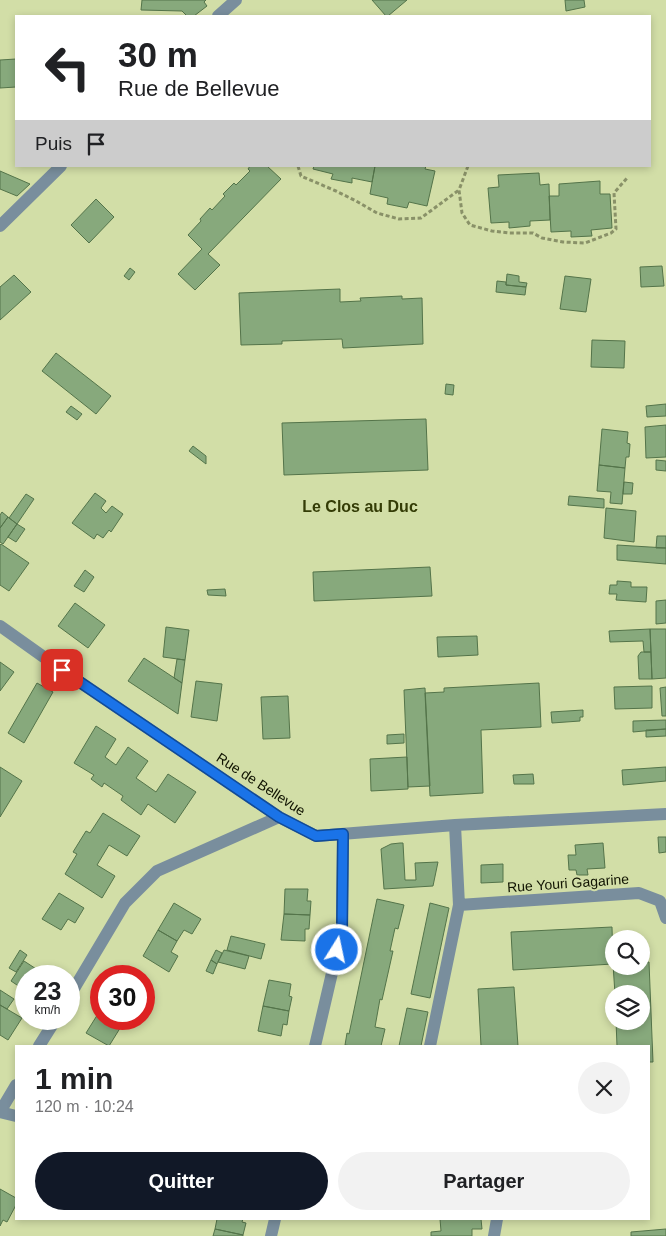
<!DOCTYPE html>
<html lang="fr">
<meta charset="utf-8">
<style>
:root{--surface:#fff;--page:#f2f2f2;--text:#202124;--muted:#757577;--accent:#111827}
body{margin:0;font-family:Arial,sans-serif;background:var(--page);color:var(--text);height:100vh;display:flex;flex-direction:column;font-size:19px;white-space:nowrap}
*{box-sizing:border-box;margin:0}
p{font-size:16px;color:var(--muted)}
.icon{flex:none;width:28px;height:28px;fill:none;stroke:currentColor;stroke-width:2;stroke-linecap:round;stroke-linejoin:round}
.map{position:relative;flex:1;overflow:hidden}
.details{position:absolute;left:15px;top:1045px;width:635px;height:175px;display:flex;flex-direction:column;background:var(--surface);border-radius:0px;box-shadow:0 2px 8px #0003}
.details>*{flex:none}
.banner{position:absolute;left:15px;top:15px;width:636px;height:152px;border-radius:0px;box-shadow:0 2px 8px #0003;background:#fff;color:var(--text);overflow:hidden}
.fabs{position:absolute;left:605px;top:930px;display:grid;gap:10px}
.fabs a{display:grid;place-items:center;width:45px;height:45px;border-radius:50%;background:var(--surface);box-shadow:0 2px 8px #0003;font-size:25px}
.speed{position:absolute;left:15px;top:965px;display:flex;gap:10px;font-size:25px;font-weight:700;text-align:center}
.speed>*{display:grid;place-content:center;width:65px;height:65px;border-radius:50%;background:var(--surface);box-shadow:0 2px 8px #0003;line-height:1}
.speed small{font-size:12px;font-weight:400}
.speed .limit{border:8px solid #d22;background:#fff;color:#111}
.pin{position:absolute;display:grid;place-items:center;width:42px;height:42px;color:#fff;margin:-21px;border-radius:10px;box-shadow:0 2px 8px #0006}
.me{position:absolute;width:55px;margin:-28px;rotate:10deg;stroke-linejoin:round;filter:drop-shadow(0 0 4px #0008)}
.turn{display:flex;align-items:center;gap:18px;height:105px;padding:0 20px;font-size:22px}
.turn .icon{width:65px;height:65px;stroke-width:2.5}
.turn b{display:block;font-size:35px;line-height:42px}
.then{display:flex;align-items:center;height:48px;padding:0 20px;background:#0003;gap:10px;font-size:19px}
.round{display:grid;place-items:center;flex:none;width:52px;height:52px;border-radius:26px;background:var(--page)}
.overview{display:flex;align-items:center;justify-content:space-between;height:85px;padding:0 20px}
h1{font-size:30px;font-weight:700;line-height:38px}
.cta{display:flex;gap:10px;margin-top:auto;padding:10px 20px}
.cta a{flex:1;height:58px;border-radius:30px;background:var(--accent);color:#fff;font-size:20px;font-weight:700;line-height:58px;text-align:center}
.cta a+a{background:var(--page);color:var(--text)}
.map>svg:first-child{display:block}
</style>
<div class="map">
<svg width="666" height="1236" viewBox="0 0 666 1236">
<rect width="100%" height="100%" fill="#d2dea7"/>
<!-- building -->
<path fill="#87a97c" stroke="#54744a" d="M142,0h64l-2,2 3,4 -13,10h-7l-5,-5 -41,-1z
M372,0h35l-19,16h-2z
M565,0h19l1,7 -19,4z
M16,59v28l-16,1v-28z
M250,166h17l14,13 -73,75 12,11 -25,25 -17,-16 24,-25 -14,-14 13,-14 -1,-2 10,-11 2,2 13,-14 -2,-2 11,-11 2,2 14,-14 -2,-2z
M314,166h61l-3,16 -20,-4v5l-21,-4 2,-5 -20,-5z
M375,166h51l-1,3 10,2 -8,35 -18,-4 -2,6 -20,-4 1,-6 -18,-4z
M0,171l30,13 -13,12 -17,-7z
M539,173l1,12 9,-1 1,36 -20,1v5l-21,2v-6l-18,1 -3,-35 11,-1 -1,-12z
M600,181v13h10l2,34 -21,2 1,6 -21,1v-6l-20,1 -2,-36h10v-12z
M96,199l18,18 -25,26 -18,-18z
M662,266l2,20 -23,1 -1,-20z
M130,268l5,4 -6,8 -5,-4z
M507,274l12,2v6l8,1 -1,4 -20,-2z
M14,275l17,17 -31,28v-33z
M565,276l26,3 -5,33 -26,-3z
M497,281l9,1v3l20,2 -1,8 -29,-3z
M340,289v13l21,-1 -1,-3 42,-2v3l20,-1 1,46 -80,4 -1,-9 -60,2v3l-41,1 -2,-52z
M592,340l33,1 -1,27 -33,-1z
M56,353l55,43 -15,18 -54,-43z
M446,384l8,1 -1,10 -8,-1z
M666,404v12l-19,1 -1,-11z
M71,406l11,8 -5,6 -11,-8z
M426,419l2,51 -144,5 -2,-52z
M666,425v32l-20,1 -1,-31z
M602,429l26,3 -1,11 3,1 -1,13h-3l-1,11 -26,-3z
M193,446l13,10v8l-17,-13z
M656,460l10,1v10l-10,-1z
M599,465l26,3 -3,36 -12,-1 1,-11 -14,-1z
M624,482l9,1 -1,11h-9z
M95,493l11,8 -5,7 5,5 6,-7 11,8 -12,18 -2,-2 -6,8 -6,-4 -3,5 -22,-16z
M26,494l8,5 -17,25 -8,-6z
M569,496l35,3v9l-36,-3z
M606,508l30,3 -2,31 -30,-4z
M2,512l6,5 -8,11v-13z
M8,517l9,7 -14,20 -3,-2v-14z
M17,524l8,5 -9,13 -8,-5z
M657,536h9v12h-10z
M1,544l28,19 -20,28 -9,-6v-40z
M617,545l49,3v16l-49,-4z
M430,567l2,29 -118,5 -1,-29z
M85,570l9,7 -10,15 -10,-6z
M617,581l14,1v5h16l-1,15 -30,-2 1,-6h-8l1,-9h7z
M225,589l1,7 -18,-1 -1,-5z
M666,600v23l-10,1v-23z
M75,603l30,22 -17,23 -30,-22z
M166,627l23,3 -4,30 -22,-3z
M650,629h16v49l-14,1z
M650,629l1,23h-7l-1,-11 -33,1 -1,-11z
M477,636l1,19 -40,2 -1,-20z
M641,652h10l1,27h-13l-1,-23z
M144,658l38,25 -4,31 -50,-33z
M177,659l8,1 -3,23 -8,-5z
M0,662l14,10 -14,19z
M196,681l26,3 -5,37 -26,-4z
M37,683l16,9 -29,51 -16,-10z
M539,683l2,44 -60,3 2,63 -53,3 -5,-103 19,-1v-4z
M652,686v22l-37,1 -1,-22z
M666,687v29h-4l-2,-28z
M425,688l5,98 -22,1 -4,-97z
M288,696l2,42 -27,1 -2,-42z
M583,710v7h-3v4l-28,2 -1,-11z
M666,720v9l-33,3v-11z
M96,726l20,13 -11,18 11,8 12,-18 20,14 -12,17 20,14 12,-18 28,18 -21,31 -27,-19 -7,11 -20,-15 2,-4 -19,-13 -2,4 -11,-8 3,-4 -20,-12z
M666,729v7l-20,1v-7z
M404,734v9l-17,1v-9z
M407,757l1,32 -37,2 -1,-32z
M0,767l22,14 -22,36z
M666,767v14l-43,4 -1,-15z
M533,774l1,10h-20l-1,-9z
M103,813l37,23 -13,20 -18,-11 -12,20 18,11 -13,22 -37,-24 12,-20 -4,-2 13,-21 4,2z
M658,837h8v15l-7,1z
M400,843h3l2,37h11l-1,-17 23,-1 -5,24 -49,3 -3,-40 10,-5z
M603,843l2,25 -18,1 1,6h-11l-1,-5h-7l-1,-15h8l-1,-10z
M503,864v18l-22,1v-18z
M285,889h23l-1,12h4l-1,14 -26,-1z
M59,893l25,15 -9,15 -7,-4 -7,11 -19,-11z
M377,899l27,6 -6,24 -3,-1 -5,23h3l-11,49 -2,-1 -5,28 10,2 -4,17h-29l-7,-1 2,-12 2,1z
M174,903l27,16 -9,15 -8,-4 -7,11 -19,-11z
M430,903l19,5 -19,90 -19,-4z
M284,914l26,1 -1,14h-4v12l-24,-1z
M612,927l1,37 -100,6 -2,-38z
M158,930l19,11 -6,11 7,4 -9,16 -26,-16z
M231,936l34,8 -4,15 -34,-9z
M20,950l7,5 -11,17 -7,-4z
M216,950l6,3 -5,11 -6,-4z
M224,950l25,6 -4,13 -27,-7z
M211,960l6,4 -4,10 -7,-3z
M24,961l23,15h-21v15l-15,-10z
M649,962l4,100h-4v-16h-32l-1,-25h25v-27h-26l-2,-30 1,2h27v-3z
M269,980l22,4 -2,12 3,1 -3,14 -26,-5z
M514,987l4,59h-37l-3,-57z
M0,990l14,9 -7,10 -7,-4z
M0,1005l22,13 -14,22 -8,-5z
M263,1006l26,5 -2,14 -4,-1 -2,12 -23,-5z
M407,1008l21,4 -7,34h-22z
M101,1009v10h22l-3,5 2,1 -13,21 -23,-13z
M0,1189l16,9v7l-9,17 -4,-2 -3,6z
M217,1219h26l-1,3 4,1 -3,12 -28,-6z
M440,1219h41l1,10h-10v7h-41v-4l10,-1z
M215,1229l28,6v1h-30z
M666,1229v7h-35v-4z"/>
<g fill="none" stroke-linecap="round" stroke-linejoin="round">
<!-- path -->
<path stroke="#899168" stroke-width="3" stroke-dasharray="4 2.5" stroke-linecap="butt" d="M298,166l3,10 35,15 20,10 21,12 22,6 22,-1 38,-28
M468,166l-9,24 3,23 8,12 22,6 17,2h24l9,5 21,4 22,1 26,-10 5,-4 -2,-36 13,-15"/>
<!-- minor -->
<path stroke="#798e9d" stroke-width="12" d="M218,16l18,-16
M0,226l61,-60
M0,626l62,44 217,147 37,19 139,-11 211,-11
M459,905l180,-12 21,8 6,17
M69,997l56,-94 32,-32 122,-54
M39,1046l17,-27
M315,1046l27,-116 1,-95
M430,1046l29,-141 -4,-80
M0,1112l16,-27
M0,1112l16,4
M271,1236l4,-17
M494,1236l3,-17"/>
</g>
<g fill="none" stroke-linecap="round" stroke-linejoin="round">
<defs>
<path id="route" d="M62,670l217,147 37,19 27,-2 -1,96 -5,20"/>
</defs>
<!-- route casing -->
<use href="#route" stroke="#114b97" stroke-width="12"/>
<!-- route -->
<use href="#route" stroke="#1a73e8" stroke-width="9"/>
</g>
<g text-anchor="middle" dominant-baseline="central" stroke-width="4" stroke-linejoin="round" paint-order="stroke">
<!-- street labels -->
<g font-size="14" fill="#101301" stroke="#d2dea7">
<text transform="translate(261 784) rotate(33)">Rue de Bellevue</text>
<text transform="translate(568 883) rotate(-4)">Rue Youri Gagarine</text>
</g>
<!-- quarter labels -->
<g font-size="16" font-weight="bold" fill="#343c06" stroke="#d2dea7">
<text x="360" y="506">Le Clos au Duc</text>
</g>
</g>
</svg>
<div class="fabs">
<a><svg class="icon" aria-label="search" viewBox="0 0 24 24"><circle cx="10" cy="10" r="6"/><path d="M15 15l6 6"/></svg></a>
<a><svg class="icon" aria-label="layers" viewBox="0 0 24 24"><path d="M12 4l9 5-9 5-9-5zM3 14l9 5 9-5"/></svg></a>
</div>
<div class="speed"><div>23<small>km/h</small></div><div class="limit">30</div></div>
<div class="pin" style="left:62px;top:670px;background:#d93025"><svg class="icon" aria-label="arrive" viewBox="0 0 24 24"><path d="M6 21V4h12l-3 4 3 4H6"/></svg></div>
<svg class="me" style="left:337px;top:950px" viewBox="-20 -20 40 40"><circle r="17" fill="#1a73e8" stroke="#fff" stroke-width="3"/><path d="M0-11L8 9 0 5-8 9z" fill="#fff"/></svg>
<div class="banner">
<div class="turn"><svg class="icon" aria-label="left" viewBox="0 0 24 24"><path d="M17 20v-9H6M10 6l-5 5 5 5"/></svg><div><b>30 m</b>Rue de Bellevue</div></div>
<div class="then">Puis<svg class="icon" aria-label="arrive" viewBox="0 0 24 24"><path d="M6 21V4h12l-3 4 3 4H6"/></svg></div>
</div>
<section class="details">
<div class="overview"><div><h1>1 min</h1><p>120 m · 10:24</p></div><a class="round"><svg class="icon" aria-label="close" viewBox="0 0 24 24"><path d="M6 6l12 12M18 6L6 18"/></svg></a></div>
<div class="cta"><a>Quitter</a><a>Partager</a></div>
</section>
</div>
